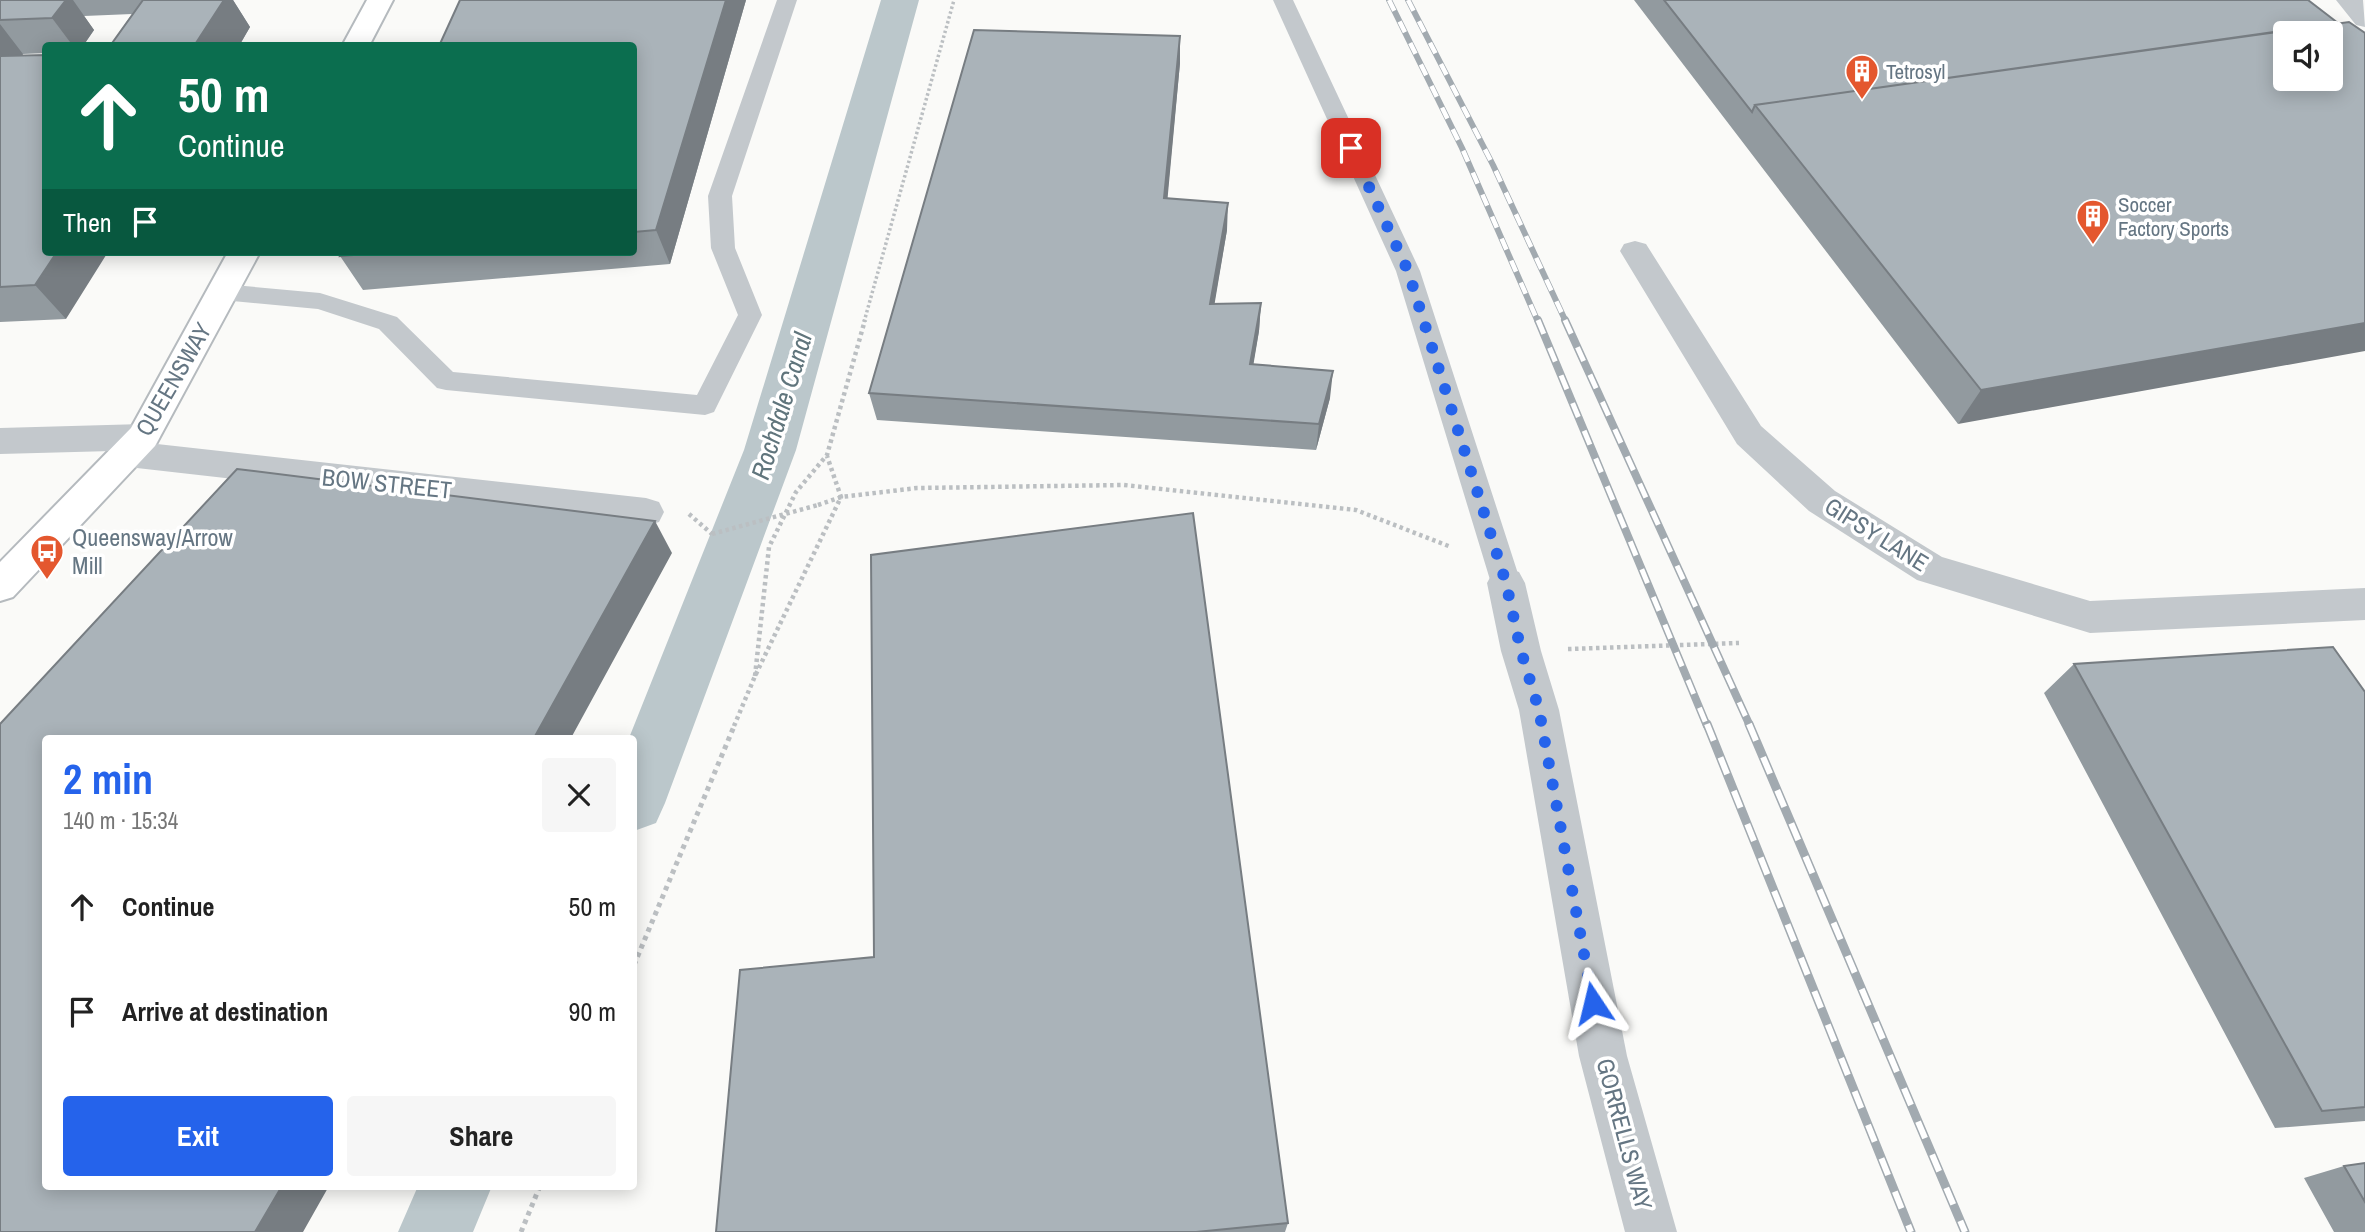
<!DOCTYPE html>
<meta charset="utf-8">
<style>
:root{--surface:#fff;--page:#f6f6f6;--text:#222;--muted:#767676;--accent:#2563eb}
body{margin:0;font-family:"Archivo Narrow",sans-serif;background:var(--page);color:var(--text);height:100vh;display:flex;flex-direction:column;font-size:26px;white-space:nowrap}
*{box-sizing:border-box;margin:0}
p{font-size:23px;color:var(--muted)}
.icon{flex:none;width:38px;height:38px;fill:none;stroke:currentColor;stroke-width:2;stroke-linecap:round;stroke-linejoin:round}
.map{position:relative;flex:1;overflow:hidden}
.details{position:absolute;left:42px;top:735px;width:595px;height:455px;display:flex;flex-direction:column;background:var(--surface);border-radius:7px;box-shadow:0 4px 18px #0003}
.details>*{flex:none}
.hud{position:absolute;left:42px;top:42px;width:595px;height:214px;border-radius:7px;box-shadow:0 4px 18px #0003;background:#0b6e4f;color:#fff;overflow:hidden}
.fabs{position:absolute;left:2273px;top:21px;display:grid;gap:14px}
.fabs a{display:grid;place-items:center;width:70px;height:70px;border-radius:7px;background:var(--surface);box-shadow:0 4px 18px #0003;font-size:35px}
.pin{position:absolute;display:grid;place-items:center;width:60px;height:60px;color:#fff;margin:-30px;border-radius:14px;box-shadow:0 4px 10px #0006}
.me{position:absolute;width:77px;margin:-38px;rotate:350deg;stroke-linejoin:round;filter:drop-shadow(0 0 5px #0008)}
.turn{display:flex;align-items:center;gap:24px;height:147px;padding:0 21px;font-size:32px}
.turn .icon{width:91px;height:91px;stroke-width:2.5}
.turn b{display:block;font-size:49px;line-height:60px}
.then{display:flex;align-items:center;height:66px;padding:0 21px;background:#0003;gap:14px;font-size:26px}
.round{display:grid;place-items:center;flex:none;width:74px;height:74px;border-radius:7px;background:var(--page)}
.headline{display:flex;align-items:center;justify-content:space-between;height:119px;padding:0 21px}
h1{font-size:42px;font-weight:700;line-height:52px;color:var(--accent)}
.action{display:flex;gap:14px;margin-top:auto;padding:14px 21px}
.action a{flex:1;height:80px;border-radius:7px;background:var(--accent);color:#fff;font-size:28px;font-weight:700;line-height:80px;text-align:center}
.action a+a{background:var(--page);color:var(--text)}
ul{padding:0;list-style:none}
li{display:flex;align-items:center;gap:21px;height:105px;padding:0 21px}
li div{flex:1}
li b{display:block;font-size:26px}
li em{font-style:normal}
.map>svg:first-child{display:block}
</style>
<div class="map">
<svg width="2365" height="1232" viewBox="0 0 2365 1232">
<rect width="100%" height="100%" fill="#fafaf8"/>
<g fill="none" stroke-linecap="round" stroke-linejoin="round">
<!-- canal -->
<path fill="#bbc7cb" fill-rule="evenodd" d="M881,0h38l-123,450 -131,353 -9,20 -22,8v-93h-5l115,-288z
M418,1186h74l-19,46h-75z"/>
<defs>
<path id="primary" d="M367,0h26l-24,46h-27z
M228,252h32l-105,194 -142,151 -13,4v-39l131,-134z"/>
</defs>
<!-- primary casing -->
<use href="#primary" stroke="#b5babe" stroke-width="4"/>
<!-- path-far2 -->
<path stroke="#bbbfc2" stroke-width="3.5" stroke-dasharray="2.5 2.5" stroke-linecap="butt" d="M864,322l90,-322"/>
<!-- path-far1 -->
<path stroke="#bbbfc2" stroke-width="4.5" stroke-dasharray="3.5 3.5" stroke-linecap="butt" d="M818,505l23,-8 76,-9 207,-3 232,25 95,37
M689,514l23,20
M1568,649l171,-6
M755,676l14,-129 27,-55 31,-37 38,-135
M734,726l21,-50 86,-179 -14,-41"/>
<!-- path -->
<path stroke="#bbbfc2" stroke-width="5" stroke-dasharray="4.5 4.5" stroke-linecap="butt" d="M634,965l101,-241
M521,1232l19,-46"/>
<!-- lane -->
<path fill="#c3c8cc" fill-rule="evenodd" d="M777,0h20l-65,196 3,52 27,67 -48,97 -9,3 -259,-25 -9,-2 -58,-59 -61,-20 -96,-9 -9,-2 -3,-6 3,-6 9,-2 98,9 77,24 56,55 244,23 41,-80 -27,-67 -3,-52z
M1273,0h20l127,271 101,312 -5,8 -10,4 -10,-4 -5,-8 -95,-312z"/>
<!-- street -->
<path fill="#c3c8cc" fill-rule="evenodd" d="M2336,0h27l2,27 -9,-2z
M1635,241l11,3 115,182 74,65 107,66 148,44 275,-13v32l-275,13 -173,-53 -108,-69 -72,-67 -117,-193 4,-7z
M143,424l12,4 5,9 -3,7 489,54 13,4 5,10 -5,10 -13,4 -518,-59 -12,-4 -6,-9 2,-3 -112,3v-26z
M1506,568l13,4 6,11 16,68 18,59 68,346 50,176h-52l-46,-176 -60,-346 -18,-59 -14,-68 6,-11z"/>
<!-- primary -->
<use href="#primary" fill="#fff" fill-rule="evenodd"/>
<defs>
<path id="rail-far2" d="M1389,0l73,148 76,174
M1408,0l85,165 73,157"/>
<path id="rail-far1" d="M1538,320l169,406
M1565,320l185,406"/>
<path id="rail" d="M1707,724l204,508
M1749,724l216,508"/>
</defs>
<!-- rail-far2 casing -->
<use href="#rail-far2" stroke="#a2aab0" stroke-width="6"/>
<!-- rail-far1 casing -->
<use href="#rail-far1" stroke="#a2aab0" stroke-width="8"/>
<!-- rail casing -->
<use href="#rail" stroke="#a2aab0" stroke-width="9"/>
<!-- rail-far2 -->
<use href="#rail-far2" stroke="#fff" stroke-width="4.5" stroke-dasharray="12" stroke-linecap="butt"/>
<!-- rail-far1 -->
<use href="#rail-far1" stroke="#fff" stroke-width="5" stroke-dasharray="15" stroke-linecap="butt"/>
<!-- rail -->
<use href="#rail" stroke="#fff" stroke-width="6" stroke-dasharray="18" stroke-linecap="butt"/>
<!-- path-bridge -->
<path stroke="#bbbfc2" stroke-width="4.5" stroke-dasharray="3.5 3.5" stroke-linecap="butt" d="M712,534l106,-29"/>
</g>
<!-- wall -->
<path fill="#929a9f" d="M0,0h233l17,27 -11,19h-129l22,-32 -48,2 10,14 -11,16h-37v7l-23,1 -1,2 44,263 -66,3z
M746,0l-76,264 -307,26 -23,-34 2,-4h292v-206z
M1634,0h674l-350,424z
M1180,36v27l-13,135 60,32 -13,74 47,-1 -2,28 -6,33 77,34 -14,52 -439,-30 -8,-27z
M2074,664l291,28v429l-90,7 -231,-435z
M2365,1163v69h-31l-30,-54 40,-12z
M1288,1223l-3,9h-569z"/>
<!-- shaded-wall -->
<path fill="#777d82" d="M66,0h7l21,30 -11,16h-10l-21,-28z
M224,0h9l17,27 -11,19h-45z
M726,0h20l-76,264 -14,-34z
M0,24l23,30 -23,30z
M1180,36v27l-15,163 -1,-28z
M1228,203l-1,27 -17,101v-27z
M57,252h51l-42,67 -31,-34z
M1261,303l-2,28 -10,60 1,-27z
M2365,323v28l-407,73 23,-34z
M1333,371l-3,27 -14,52 3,-26z
M655,521l17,32 -101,185h-37z
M282,1186h47l-26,46h-48z"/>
<!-- building -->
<path fill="#aab3b9" stroke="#777d82" stroke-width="2" fill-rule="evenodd" d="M0,0h66l-14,18 -52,2z
M143,0h81l-30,46h-84z
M460,0h266l-70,230 -22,2v-186h-195z
M1664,0h644l30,23 -583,82 -3,7z
M2349,22l16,11v290l-384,67 -226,-285zM2286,33h45v46h-45z
M974,30l206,6 -16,162 64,5 -18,101 51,-1 -11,61 83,7 -14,53 -450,-31z
M46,55v197h11l-22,33 -35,2v-231z
M342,252h48l-50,4z
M237,469l418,52 -121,217h-488v448h236l-27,46h-255v-508z
M1193,513l95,710 -92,9h-480l24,-262 134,-13 -3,-402z
M2333,647l32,45v415l-43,4 -248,-447z
M2365,1163v39l-21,-36z"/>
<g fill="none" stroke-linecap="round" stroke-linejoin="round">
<!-- route -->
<path stroke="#2563eb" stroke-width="12" stroke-dasharray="0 21.6" d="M1351,148l57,123 98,312 15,68 18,59 54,293"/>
</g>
<!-- icons -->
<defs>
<symbol id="building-pin" viewBox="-11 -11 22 30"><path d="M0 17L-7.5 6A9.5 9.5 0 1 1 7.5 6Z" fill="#e4572e" stroke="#fff"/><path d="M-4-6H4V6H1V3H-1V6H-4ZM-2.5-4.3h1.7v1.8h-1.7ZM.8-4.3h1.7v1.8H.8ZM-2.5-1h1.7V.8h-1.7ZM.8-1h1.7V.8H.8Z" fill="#fff"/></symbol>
<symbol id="bus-pin" viewBox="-11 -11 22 30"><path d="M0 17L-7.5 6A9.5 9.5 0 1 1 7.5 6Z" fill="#e4572e" stroke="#fff"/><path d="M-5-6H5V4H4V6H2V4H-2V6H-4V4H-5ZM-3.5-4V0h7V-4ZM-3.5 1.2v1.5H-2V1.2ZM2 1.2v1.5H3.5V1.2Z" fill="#fff"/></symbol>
</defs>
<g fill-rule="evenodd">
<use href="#building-pin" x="1843" y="52" width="38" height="52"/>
<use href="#building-pin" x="2074" y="197" width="38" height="52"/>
<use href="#bus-pin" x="28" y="532" width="38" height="52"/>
</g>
<g text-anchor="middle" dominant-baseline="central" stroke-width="7" stroke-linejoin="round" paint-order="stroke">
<!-- far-poi labels -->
<g font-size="21" fill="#657683" stroke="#fff" text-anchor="start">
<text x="1886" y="71">Tetrosyl</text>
<text x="2118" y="204">Soccer<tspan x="2118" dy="24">Factory Sports</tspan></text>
</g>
<!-- street labels -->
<g font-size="24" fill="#657683" stroke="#fff">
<text transform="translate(173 379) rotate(-60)">QUEENSWAY</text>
<text transform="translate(387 483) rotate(6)">BOW STREET</text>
<text transform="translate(1877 534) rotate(32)">GIPSY LANE</text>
<text transform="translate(1625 1134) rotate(75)">GORRELLS WAY</text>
</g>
<!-- poi labels -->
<g font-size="24" fill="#657683" stroke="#fff" text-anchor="start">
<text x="72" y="537">Queensway/Arrow<tspan x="72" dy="28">Mill</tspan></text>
</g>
<!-- water labels -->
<g font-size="26" font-style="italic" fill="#60757c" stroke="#fff">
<text transform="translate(781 406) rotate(-73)">Rochdale Canal</text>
</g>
</g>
</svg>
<div class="fabs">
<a><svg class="icon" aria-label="sound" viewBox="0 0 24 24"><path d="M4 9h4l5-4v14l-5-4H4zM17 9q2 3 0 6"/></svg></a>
</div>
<div class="pin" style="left:1351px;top:148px;background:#d93025"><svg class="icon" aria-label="arrive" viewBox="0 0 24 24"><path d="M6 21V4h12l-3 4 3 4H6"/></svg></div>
<svg class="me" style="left:1593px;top:1003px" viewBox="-20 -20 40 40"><path d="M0-17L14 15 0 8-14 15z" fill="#2563eb" stroke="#fff" stroke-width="4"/></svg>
<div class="hud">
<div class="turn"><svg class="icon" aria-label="ahead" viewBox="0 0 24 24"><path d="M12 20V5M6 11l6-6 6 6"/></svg><div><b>50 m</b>Continue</div></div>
<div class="then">Then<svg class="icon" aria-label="arrive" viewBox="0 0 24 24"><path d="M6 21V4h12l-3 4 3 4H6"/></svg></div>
</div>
<section class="details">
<div class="headline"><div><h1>2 min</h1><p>140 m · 15:34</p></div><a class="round"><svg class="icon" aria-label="close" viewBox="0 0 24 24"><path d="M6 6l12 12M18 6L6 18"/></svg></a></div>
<ul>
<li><svg class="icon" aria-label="ahead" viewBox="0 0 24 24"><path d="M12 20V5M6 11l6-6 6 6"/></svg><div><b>Continue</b></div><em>50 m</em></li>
<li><svg class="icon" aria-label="arrive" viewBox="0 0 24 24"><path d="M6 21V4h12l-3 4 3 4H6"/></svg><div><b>Arrive at destination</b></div><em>90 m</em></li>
</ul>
<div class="action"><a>Exit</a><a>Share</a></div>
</section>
</div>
